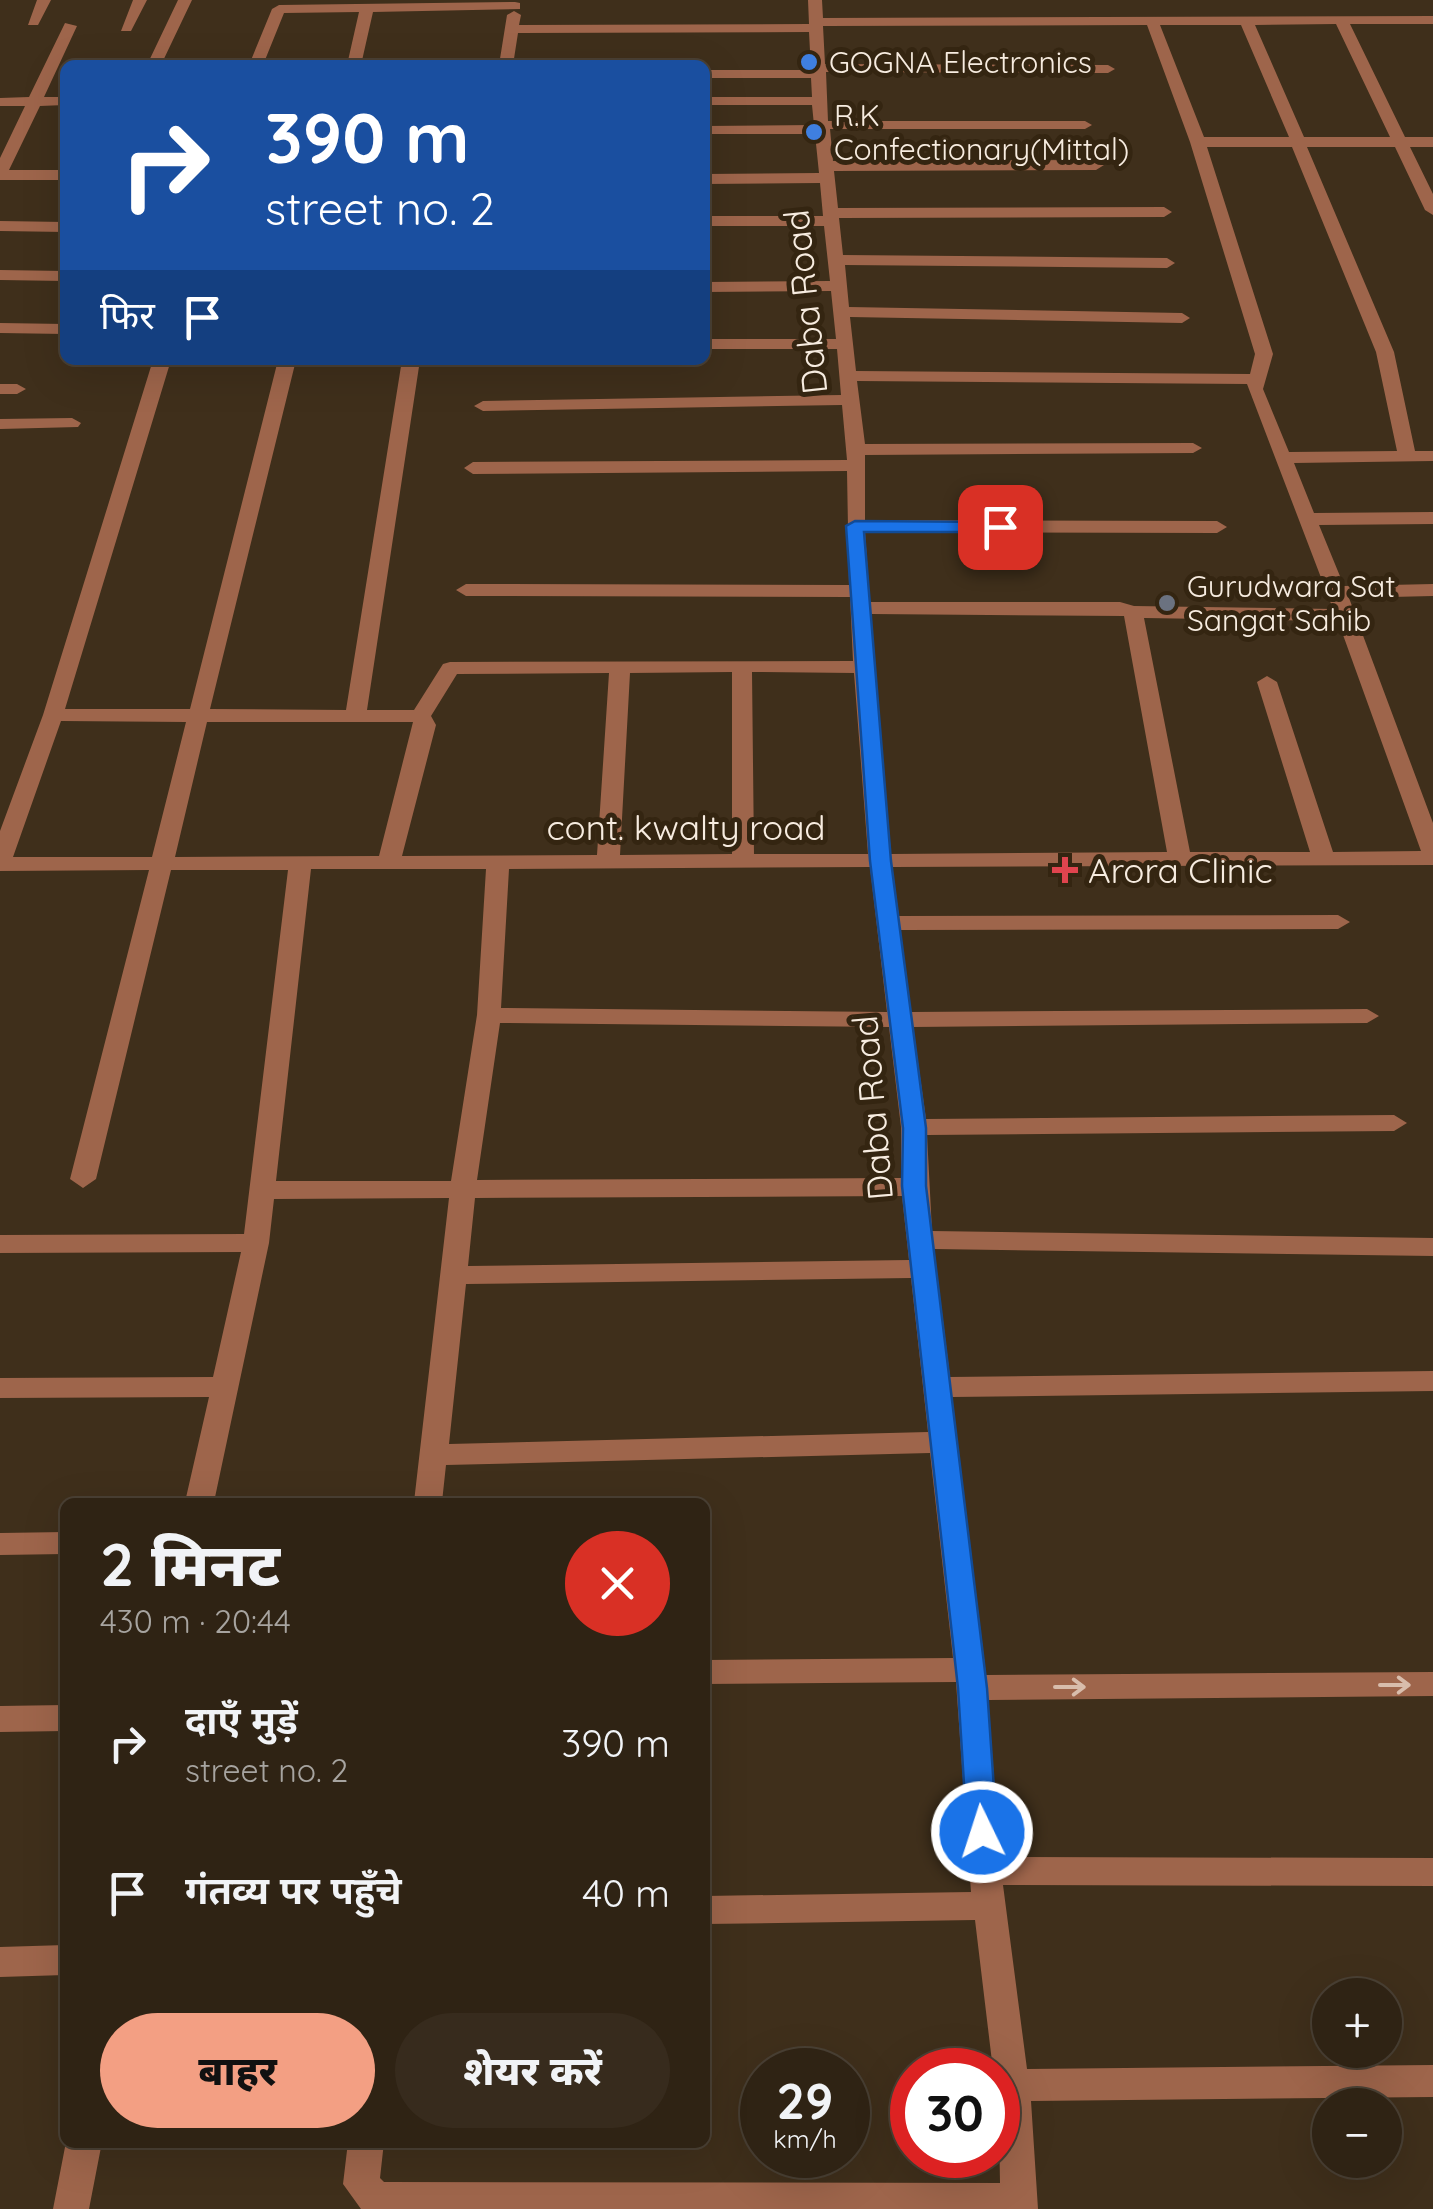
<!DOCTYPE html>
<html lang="hi">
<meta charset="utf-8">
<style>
:root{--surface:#2f2314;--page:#372b1d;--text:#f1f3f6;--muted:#a7a4a0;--line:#4a4034;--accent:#f39f83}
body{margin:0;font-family:Quicksand,"Noto Sans Devanagari",sans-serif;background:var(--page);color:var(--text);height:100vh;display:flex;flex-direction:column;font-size:38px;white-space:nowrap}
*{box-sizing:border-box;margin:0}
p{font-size:32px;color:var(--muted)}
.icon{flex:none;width:55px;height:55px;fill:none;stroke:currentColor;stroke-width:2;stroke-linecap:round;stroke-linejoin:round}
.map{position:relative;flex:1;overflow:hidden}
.side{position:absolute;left:60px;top:1498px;width:650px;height:650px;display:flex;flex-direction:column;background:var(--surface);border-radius:15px;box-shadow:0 10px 40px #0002,0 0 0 2px var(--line)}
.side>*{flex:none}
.guide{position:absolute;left:60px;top:60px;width:650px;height:305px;border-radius:15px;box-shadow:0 10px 40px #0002,0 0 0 2px var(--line);background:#1a4fa0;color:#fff;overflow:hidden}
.controls{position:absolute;left:1312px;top:1978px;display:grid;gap:20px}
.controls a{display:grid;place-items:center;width:90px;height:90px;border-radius:50%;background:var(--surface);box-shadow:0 10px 40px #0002,0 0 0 2px var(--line);font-size:50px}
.speed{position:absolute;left:740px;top:2048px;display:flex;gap:20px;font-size:50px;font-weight:700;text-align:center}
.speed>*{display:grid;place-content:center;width:130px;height:130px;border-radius:50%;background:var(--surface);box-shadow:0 10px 40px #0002,0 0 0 2px var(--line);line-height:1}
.speed small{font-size:25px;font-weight:400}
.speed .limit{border:15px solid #d22;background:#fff;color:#111}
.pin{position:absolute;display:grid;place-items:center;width:85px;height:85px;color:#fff;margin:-42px;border-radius:20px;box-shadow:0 5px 15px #0006}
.me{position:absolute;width:110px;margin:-55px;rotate:356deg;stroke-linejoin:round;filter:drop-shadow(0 0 8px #0008)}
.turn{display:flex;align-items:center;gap:35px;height:210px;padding:0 40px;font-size:45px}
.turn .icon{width:130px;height:130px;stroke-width:2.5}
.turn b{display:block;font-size:70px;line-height:85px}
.then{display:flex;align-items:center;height:95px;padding:0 40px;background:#0003;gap:20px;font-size:38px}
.round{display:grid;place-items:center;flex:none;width:105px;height:105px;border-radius:52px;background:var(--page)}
.summary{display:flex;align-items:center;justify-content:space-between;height:170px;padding:0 40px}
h1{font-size:60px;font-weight:800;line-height:75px}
.action{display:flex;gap:20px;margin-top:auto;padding:20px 40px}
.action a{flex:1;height:115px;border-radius:60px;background:var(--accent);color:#111;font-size:40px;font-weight:800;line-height:115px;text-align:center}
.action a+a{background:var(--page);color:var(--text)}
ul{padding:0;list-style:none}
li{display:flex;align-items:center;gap:30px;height:150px;padding:0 40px}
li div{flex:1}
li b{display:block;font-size:38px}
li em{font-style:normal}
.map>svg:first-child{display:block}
</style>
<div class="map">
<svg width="1433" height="2209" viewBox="0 0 1433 2209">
<rect width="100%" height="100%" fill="#3f2f1b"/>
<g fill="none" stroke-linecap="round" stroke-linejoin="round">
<!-- street -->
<path fill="#9e654b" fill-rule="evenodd" d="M37,0h14l-13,25h-10z
M133,0h14l-16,31h-10z
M178,0h14l-31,65h-14z
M808,0h14l1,18 610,-2v8h-83l55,113h28v10h-23l23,47v21l-8,-5 -30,-63h-88l87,205 21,99h18v10l-139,2 20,50 119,-1v12l-114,1 25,61 89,-2v12l-84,2 84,225v42l-541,2 7,49 439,-1 12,7 -12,7 -438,1 11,82 456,-3 12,7 -12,7 -454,4 13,92 468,-4 13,8 -13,8 -467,4 5,96 501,7v18l-499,-7 16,128 483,-6v20l-481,6 34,278 447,-3v24l-445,4 12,157 433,1v28l-430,-1 24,184 406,-4v32l-402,4 7,108h-677l-18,-25 5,-42h36l-4,36 4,4 616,1 -2,-113h-5l-18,-150 -270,4v-28l266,-4 -15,-210 -251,2v-24l248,-2 -23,-205 -484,12 -4,37h-28l35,-304 -175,1 -5,44 -55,259h-29l24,-105 -209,1v-20l213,-1 28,-125 -241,1v-18l244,-1 44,-364h-117l-75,309 -13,9 -13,-9 79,-309 -149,1v-40l43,-116 110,-355h18l-106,349h125l88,-349h18l-86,349 136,1 56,-350h18l-53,350h47l29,-46 7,-2 403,-1 -3,-64 -384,-1 -10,-6 10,-6 383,1 -2,-114 -374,3 -9,-6 9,-6 374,-2 -5,-55 -359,6 -9,-5 9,-5 358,-6 -4,-46h-132v-10h131l-5,-48 -126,1v-10l125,-1 -6,-55h-119v-10h118l-3,-33 -115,1v-10l114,-1 -4,-39h-110v-8l109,-1 -2,-20h-107v-8h107l-1,-19h-106v-8h106l-2,-38 -291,1 -5,32h-14l8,-50 7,-4 7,4 -2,10 290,-1zM1336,24l54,113h-86l-49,-112zM1147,25l43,117 65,212 -5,20 -394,-3 -6,-54 332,6 8,-5 -8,-5 -333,-6 -4,-42 322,3 8,-5 -8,-5 -324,-3 -4,-37 325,-1 8,-5 -8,-5 -326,1 -4,-37 262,-1 8,-5 -8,-5 -263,1 -3,-32h255l7,-4 -7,-4h-257l-2,-49 282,1 7,-4 -7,-4 -283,-1 -2,-38zM1160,25h81l48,112h-85zM1207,147h85l84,205 21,99 -108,1 -26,-63 10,-35zM857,381l390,3 86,225 -199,-3 -14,-4h-250l-5,-70 352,1 10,-6 -10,-6 -352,-1v-65l328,-2 9,-5 -9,-5 -328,1zM871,614l253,2 43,236 -276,2zM1144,618l194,3 83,230 -88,1 -56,-170 -10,-6 -10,6 53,170h-120zM732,672v182l-112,1 10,-182zM752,672l102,1 14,181h-114zM609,673l-12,182 -195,1 34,-131 -5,-9 26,-42zM61,721l125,1 -34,135h-139zM207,722h206l-34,134 -204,1zM870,867l17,145 -386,-4 8,-139zM311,869h175l-9,146 -26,166h-175zM500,1023l389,4 12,100v51l-424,2zM902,1196l7,64 -441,6 7,-68zM911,1278l17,154 -479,12 17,-160z
M515,2l5,1v6l-147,3 -12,53h-14l12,-53 -75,1 -21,52h-14l23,-56 7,-4z
M65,23l12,3 -33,71h21v8l-25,1 -31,64h56v10h-65v-22l25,-52h-25v-8l29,-1z
M0,221l65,1v10l-65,-1z
M0,270l65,1v10l-65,-1z
M0,323l65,1v10l-65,-1z
M0,384h17l9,5 -9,5h-17z
M72,418l9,5 -3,4 -78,2v-10z
M65,1532v22l-65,1v-22z
M65,1705v26l-65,1v-26z
M65,1945v30l-65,2v-30z
M66,2142h36l-13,67h-36z"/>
</g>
<!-- one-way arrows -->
<defs><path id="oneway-shaft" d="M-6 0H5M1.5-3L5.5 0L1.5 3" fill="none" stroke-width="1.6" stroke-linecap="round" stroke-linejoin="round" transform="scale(2.5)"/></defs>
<g stroke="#d8bdac">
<use href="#oneway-shaft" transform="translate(1395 1685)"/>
<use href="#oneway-shaft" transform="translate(1070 1687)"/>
</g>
<!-- route -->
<path fill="#1a73e8" stroke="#114b97" stroke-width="2.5" d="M855,521l145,1 8,5 -8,5h-136l27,329 35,267v58l61,502 10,144 -4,9 -11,4 -10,-4 -5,-9 -9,-144 -56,-502 1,-58 -33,-267 -24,-335z"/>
<!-- markers -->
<g fill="#3f7fe0" stroke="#342511" stroke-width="4">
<circle cx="809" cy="62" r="10"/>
<circle cx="814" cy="132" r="10"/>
</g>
<circle fill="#6b7280" stroke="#342511" stroke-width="4" cx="1167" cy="603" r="10"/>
<path fill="#e0444e" stroke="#342511" stroke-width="4" d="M1060 855h10v10h10v10h-10v10h-10v-10h-10v-10h10z"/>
<g text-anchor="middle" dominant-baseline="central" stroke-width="10" stroke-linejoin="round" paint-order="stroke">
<!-- far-poi labels -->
<g font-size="30" fill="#f7ece0" stroke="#342511" text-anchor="start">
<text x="829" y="62">GOGNA Electronics</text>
<text x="834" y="115">R.K<tspan x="834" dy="34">Confectionary(Mittal)</tspan></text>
<text x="1187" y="586">Gurudwara Sat<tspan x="1187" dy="34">Sangat Sahib</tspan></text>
</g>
<!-- street labels -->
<g font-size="35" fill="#f7ece0" stroke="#342511">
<text transform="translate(805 302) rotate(-96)">Daba Road</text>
<text x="686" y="827">cont. kwalty road</text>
<text transform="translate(872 1108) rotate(-95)">Daba Road</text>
</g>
<!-- poi labels -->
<g font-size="35" fill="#f7ece0" stroke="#342511" text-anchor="start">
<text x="1088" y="870">Arora Clinic</text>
</g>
</g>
</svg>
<div class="controls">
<a>+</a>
<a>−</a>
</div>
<div class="speed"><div>29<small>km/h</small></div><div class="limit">30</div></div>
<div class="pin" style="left:1000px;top:527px;background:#d93025"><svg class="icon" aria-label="arrive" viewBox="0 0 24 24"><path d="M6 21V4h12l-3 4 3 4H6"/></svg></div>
<svg class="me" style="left:982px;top:1832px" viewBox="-20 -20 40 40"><circle r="17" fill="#1a73e8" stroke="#fff" stroke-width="3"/><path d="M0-11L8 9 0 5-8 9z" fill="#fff"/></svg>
<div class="guide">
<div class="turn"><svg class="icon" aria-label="right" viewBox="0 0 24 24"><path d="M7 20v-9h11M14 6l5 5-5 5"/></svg><div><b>390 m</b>street no. 2</div></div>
<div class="then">फिर<svg class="icon" aria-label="arrive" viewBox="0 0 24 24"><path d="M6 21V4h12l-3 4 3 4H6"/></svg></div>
</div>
<section class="side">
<div class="summary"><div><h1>2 मिनट</h1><p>430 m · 20:44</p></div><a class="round" style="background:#d93025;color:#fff"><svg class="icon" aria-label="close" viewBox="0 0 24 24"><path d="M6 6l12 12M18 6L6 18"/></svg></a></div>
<ul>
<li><svg class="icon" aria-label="right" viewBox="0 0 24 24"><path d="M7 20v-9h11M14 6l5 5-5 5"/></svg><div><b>दाएँ मुड़ें</b><p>street no. 2</p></div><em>390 m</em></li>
<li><svg class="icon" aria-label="arrive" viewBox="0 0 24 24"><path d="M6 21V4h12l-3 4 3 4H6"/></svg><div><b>गंतव्य पर पहुँचे</b></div><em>40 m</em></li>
</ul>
<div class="action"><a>बाहर</a><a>शेयर करें</a></div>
</section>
</div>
